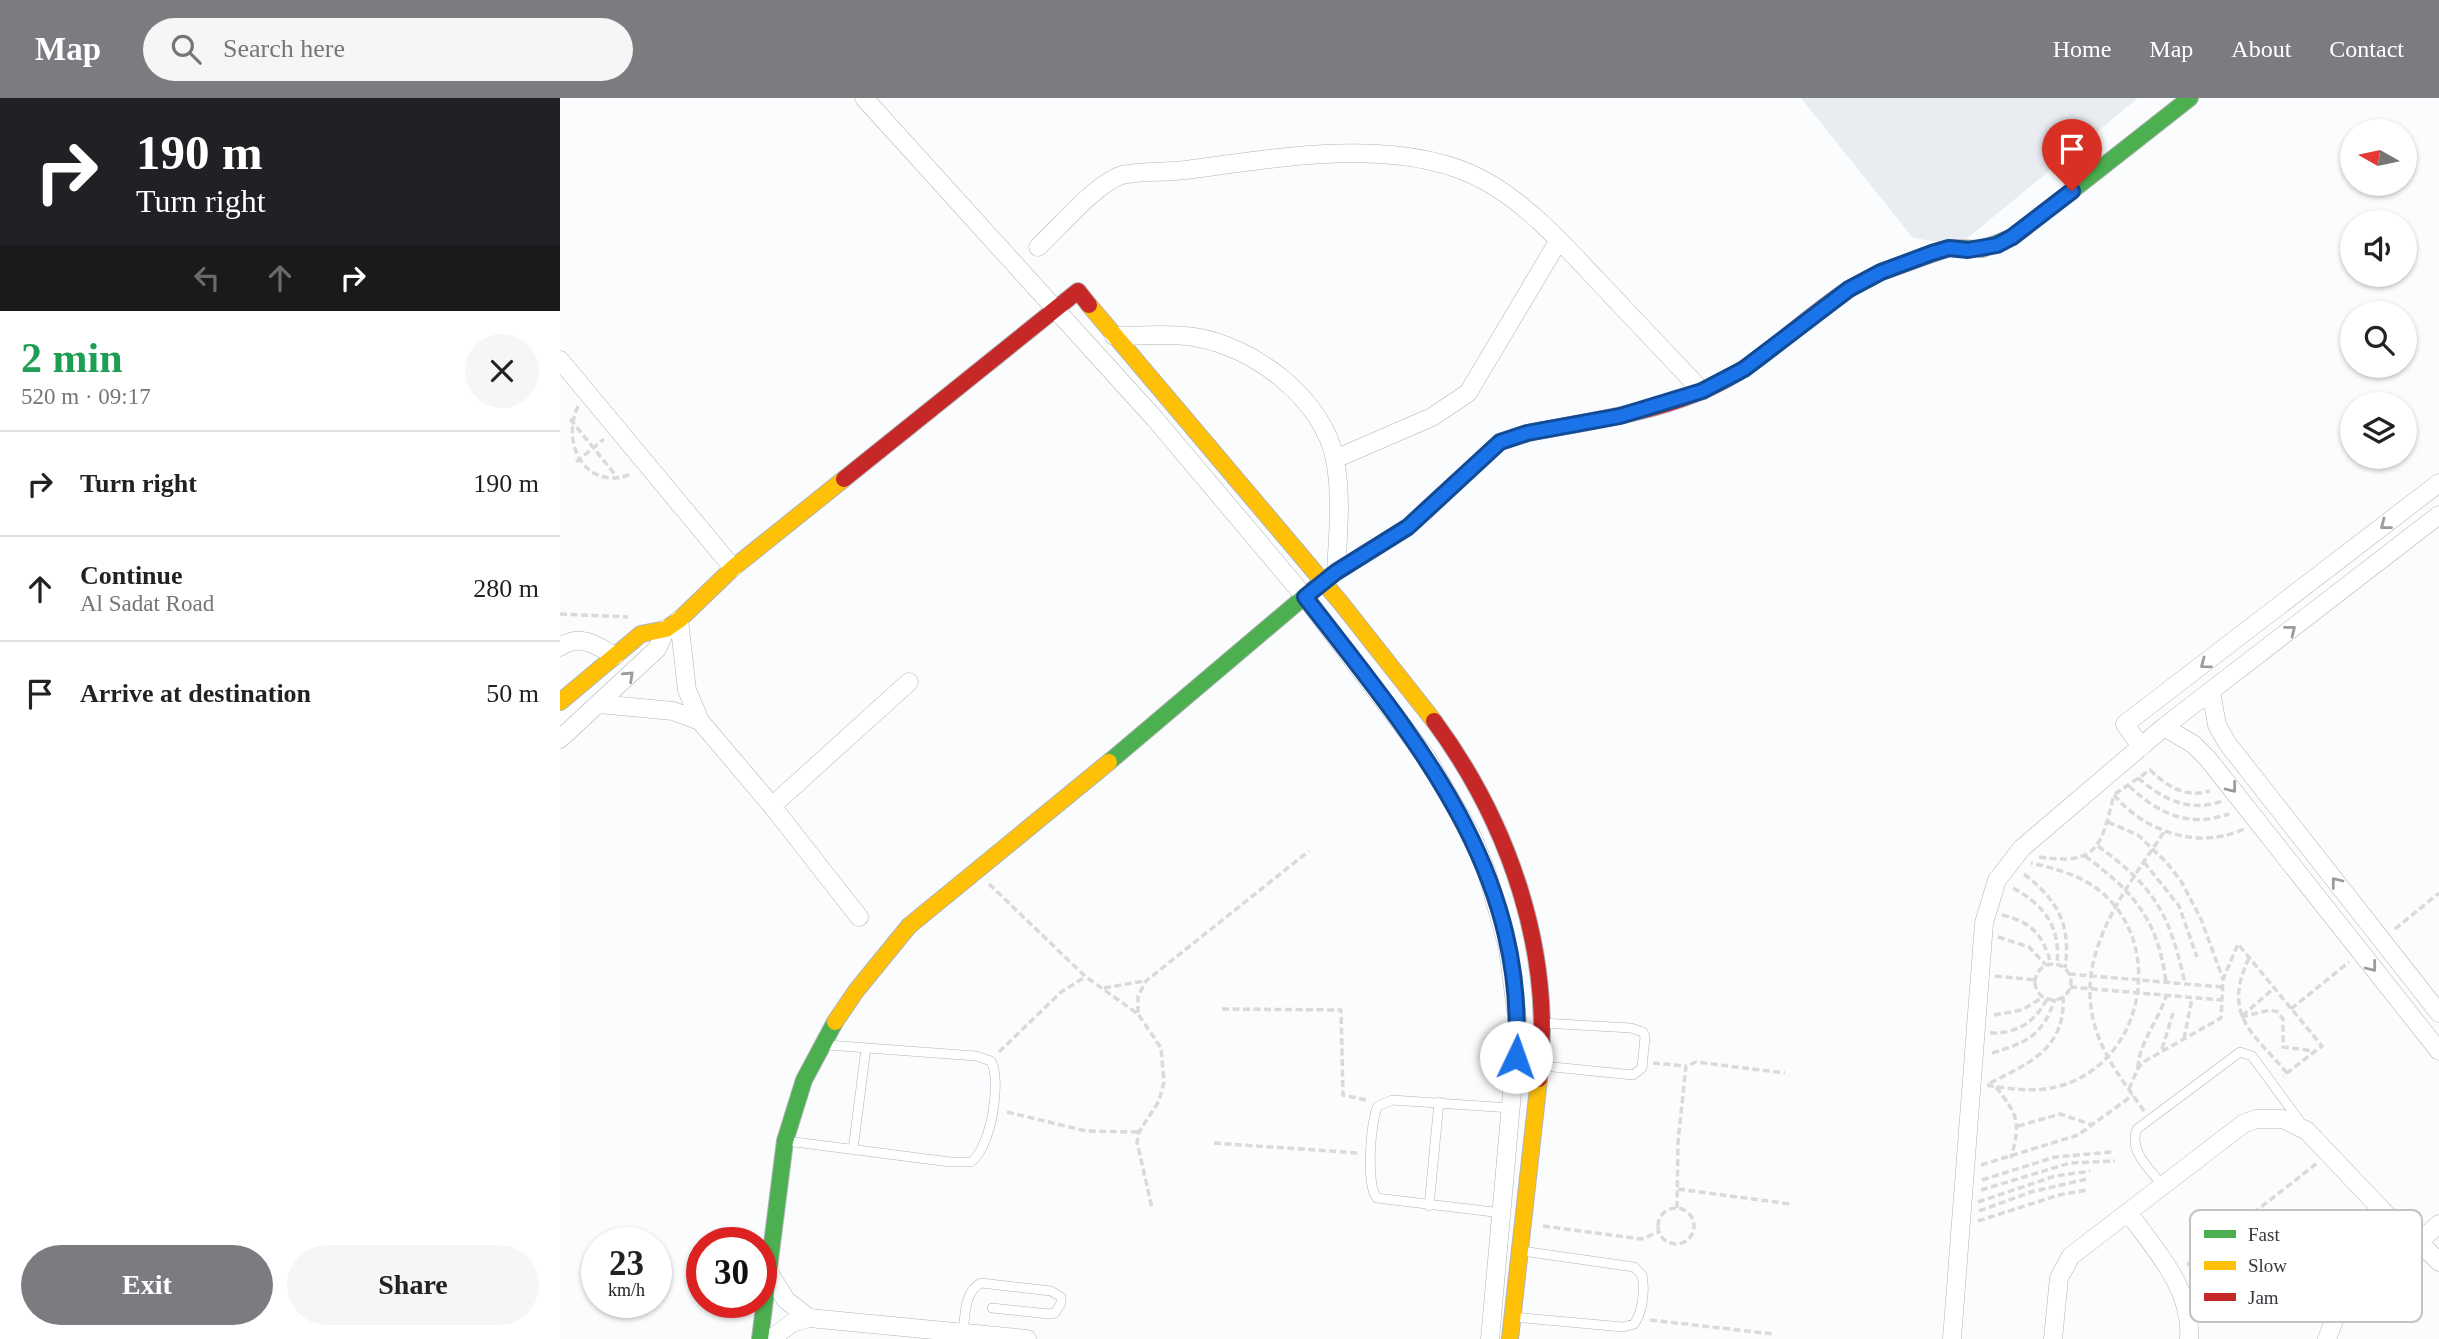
<!DOCTYPE html>
<meta charset="utf-8">
<style>
:root{--surface:#fff;--page:#f6f6f6;--text:#222;--muted:#767676;--line:#e0e0e0;--accent:#7a7c80}
body{margin:0;font-family:"Times New Roman",serif;background:var(--page);color:var(--text);height:100vh;display:flex;flex-direction:column;font-size:26px;white-space:nowrap}
*{box-sizing:border-box;margin:0}
p{font-size:23px;color:var(--muted)}
.icon{flex:none;width:38px;height:38px;fill:none;stroke:currentColor;stroke-width:2;stroke-linecap:round;stroke-linejoin:round}
.map{position:relative;flex:1;overflow:hidden}
.side{display:flex;flex-direction:column;background:var(--surface);width:560px}
.side>*{flex:none}
.top-card{background:#202124;color:#fff;overflow:hidden}
.needle{width:46px;rotate:279deg}
.tools{position:absolute;left:1780px;top:21px;display:grid;gap:14px}
.tools a{display:grid;place-items:center;width:77px;height:77px;border-radius:50%;background:var(--surface);box-shadow:0 2px 5px #0004;font-size:35px}
.speed{position:absolute;left:21px;top:1129px;display:flex;gap:14px;font-size:35px;font-weight:700;text-align:center}
.speed>*{display:grid;place-content:center;width:91px;height:91px;border-radius:50%;background:var(--surface);box-shadow:0 2px 5px #0004;line-height:1}
.speed small{font-size:18px;font-weight:400}
.speed .limit{border:10px solid #d22;background:#fff;color:#111}
.pin{position:absolute;display:grid;place-items:center;width:60px;height:60px;color:#fff;margin:-72px -30px;border-radius:50% 50% 50% 0;rotate:-45deg;box-shadow:0 0 7px #0007}
.pin .icon{rotate:45deg}
.me{position:absolute;width:77px;margin:-38px;rotate:3deg;stroke-linejoin:round;filter:drop-shadow(0 0 5px #0008)}
.turn{display:flex;align-items:center;gap:24px;height:147px;padding:0 21px;font-size:32px}
.turn .icon{width:91px;height:91px;stroke-width:2.5}
.turn b{display:block;font-size:49px;line-height:60px}
.lanes{display:flex;align-items:center;height:66px;padding:0 21px;background:#0003;justify-content:center;gap:35px;direction:ltr}
.lanes .off{opacity:.35}
.round{display:grid;place-items:center;flex:none;width:74px;height:74px;border-radius:37px;background:var(--page)}
.headline{display:flex;align-items:center;justify-content:space-between;height:119px;padding:0 21px}
h1{font-size:42px;font-weight:700;line-height:52px;color:#1e9e55}
.primary-button{display:flex;gap:14px;margin-top:auto;padding:14px 21px}
.primary-button a{flex:1;height:80px;border-radius:42px;background:var(--accent);color:#fff;font-size:28px;font-weight:700;line-height:80px;text-align:center}
.primary-button a+a{background:var(--page);color:var(--text)}
ul{padding:0;list-style:none}
li{display:flex;align-items:center;gap:21px;height:105px;padding:0 21px;border-top:2px solid var(--line)}
li div{flex:1}
li b{display:block;font-size:26px}
li em{font-style:normal}
header{display:flex;align-items:center;gap:42px;box-sizing:border-box;height:98px;padding:0 35px;background:var(--accent);color:#fff}
header strong{font-size:33px}
nav{display:flex;gap:38px;margin-inline-start:auto;font-size:24px}
.search{width:490px;height:63px;background:var(--page);display:flex;align-items:center;gap:18px;box-sizing:border-box;padding:0 24px;border-radius:38px;color:var(--muted);font-size:26px}
main{display:flex;flex:1;min-height:0}
.map>svg:first-child{display:block}
</style>
<header>
<strong>Map</strong>
<div class="search"><svg class="icon" aria-label="search" viewBox="0 0 24 24"><circle cx="10" cy="10" r="6"/><path d="M15 15l6 6"/></svg>Search here</div>
<nav><a>Home</a><a>Map</a><a>About</a><a>Contact</a></nav>
</header>
<main>
<section class="side">
<div class="top-card">
<div class="turn"><svg class="icon" aria-label="right" viewBox="0 0 24 24"><path d="M7 20v-9h11M14 6l5 5-5 5"/></svg><div><b>190 m</b>Turn right</div></div>
<div class="lanes"><svg class="icon off" aria-label="left" viewBox="0 0 24 24"><path d="M17 20v-9H6M10 6l-5 5 5 5"/></svg><svg class="icon off" aria-label="ahead" viewBox="0 0 24 24"><path d="M12 20V5M6 11l6-6 6 6"/></svg><svg class="icon" aria-label="right" viewBox="0 0 24 24"><path d="M7 20v-9h11M14 6l5 5-5 5"/></svg></div>
</div>
<div class="headline"><div><h1>2 min</h1><p>520 m · 09:17</p></div><a class="round"><svg class="icon" aria-label="close" viewBox="0 0 24 24"><path d="M6 6l12 12M18 6L6 18"/></svg></a></div>
<ul>
<li><svg class="icon" aria-label="right" viewBox="0 0 24 24"><path d="M7 20v-9h11M14 6l5 5-5 5"/></svg><div><b>Turn right</b></div><em>190 m</em></li>
<li><svg class="icon" aria-label="ahead" viewBox="0 0 24 24"><path d="M12 20V5M6 11l6-6 6 6"/></svg><div><b>Continue</b><p>Al Sadat Road</p></div><em>280 m</em></li>
<li><svg class="icon" aria-label="arrive" viewBox="0 0 24 24"><path d="M6 21V4h12l-3 4 3 4H6"/></svg><div><b>Arrive at destination</b></div><em>50 m</em></li>
</ul>
<div class="primary-button"><a>Exit</a><a>Share</a></div>
</section>
<div class="map">
<svg width="1879" height="1241" viewBox="0 0 1879 1241">
<rect width="100%" height="100%" fill="#fbfcfd"/>
<!-- built -->
<path fill="#e9ecf1" d="M1241,0h337l-179,147 -46,-7z"/>
<g fill="none" stroke-linecap="round" stroke-linejoin="round">
<defs>
<path id="lane" d="M982,925l89,5 12,4 2,5 -3,31 -9,7 -90,-9
M227,1043l163,21h21c20,-14 31,-81 20,-101l-15,-5 -149,-11
M293,1052l13,-102
M1602,1087c-12,-16 -34,-34 -25,-56l103,-77 12,4 49,67
M869,1108l10,-104
M942,1115l-125,-15c-11,-12 -7,-77 1,-92l14,-6 119,8
M953,1219l110,10 11,-3c9,-12 11,-35 8,-49l-8,-8 -112,-16
M403,1236c2,-17 1,-43 18,-51l70,8 10,6v6l-6,10 -6,1 -57,-6"/>
<path id="street" d="M304,0l291,321 150,178 122,161 46,80 14,35 21,75 10,78 -28,313
M478,149c22,-20 57,-63 84,-72 20,-5 43,-2 64,-5 91,-12 217,-36 301,12 42,24 77,63 110,98 35,37 70,74 105,111
M554,238c26,0 54,-3 80,1 59,9 130,62 141,123 7,36 3,75 1,112
M0,262l173,208
M775,361l97,-42 36,-24 91,-153
M119,522l8,70 13,31 72,85 87,111
M0,549c20,-14 36,-2 55,9
M1651,594l6,33 10,18 212,270
M39,606l74,7 27,10
M1604,629l29,17 15,15 231,292
M0,641l97,-90 9,-20
M1581,649l-16,-23 314,-241
M212,708l137,-124
M1568,1114c27,38 65,77 61,127
M1859,1144l20,-18
M208,1173l18,29 23,18 218,21
M211,1241l21,-16 17,-5
M1392,1241l32,-416 13,-43 25,-32 142,-121 275,-212
M1493,1241l6,-61 12,-22 172,-132 13,-5h27l24,12 93,98 19,13 20,20
M1767,1241l12,-32 61,-78"/>
<path id="fast" d="M1291,190l30,-16 68,-24 33,1 31,-12 177,-139
M549,664l215,-182 84,-53 92,-85 32,-10
M200,1241l25,-198 19,-61 31,-58"/>
<path id="slow" d="M529,207l252,298 93,118
M0,604l81,-68 25,-5 13,-9 54,-52 111,-89
M275,924l21,-31 53,-65 200,-164
M950,1241l29,-260"/>
<path id="jam" d="M972,334c71,-13 152,-23 213,-64 37,-25 69,-57 106,-80
M284,381l234,-188 11,14
M874,623c75,102 120,231 105,358"/>
</defs>
<!-- lane casing -->
<use href="#lane" stroke="#b1b3b6" stroke-width="10"/>
<!-- street casing -->
<use href="#street" stroke="#b1b3b6" stroke-width="19"/>
<!-- fast casing -->
<use href="#fast" stroke="#b1b3b6" stroke-width="18"/>
<!-- slow casing -->
<use href="#slow" stroke="#b1b3b6" stroke-width="18"/>
<!-- jam casing -->
<use href="#jam" stroke="#b1b3b6" stroke-width="18"/>
<!-- path -->
<path stroke="#dadada" stroke-width="3.5" stroke-dasharray="7 3.5" stroke-linecap="butt" d="M18,308c-18,39 9,86 53,68
M10,321l47,58
M16,364l28,-23
M0,516l68,3
M1578,680c25,21 51,35 84,23
M1569,688c30,28 59,42 100,28
M1555,696l35,-24c18,17 35,28 60,21
M1554,697c31,37 84,55 130,34
M1548,724l30,13 29,28 14,18 20,38 22,60
M1538,748c58,43 71,67 87,137
M1525,758c49,36 73,64 81,126
M1479,759c60,9 62,-12 75,-62
M1584,764l35,44 18,51
M1464,776c35,27 47,52 41,94
M429,786l97,93 52,37 23,34 3,34 -5,19 -20,31 -2,10 15,66
M1453,790c31,17 48,39 44,76
M1442,817c30,7 41,20 49,49
M1835,831l44,-36
M1438,839l31,10 17,18
M1689,860c-27,57 3,74 38,115
M1475 884a18 18 0 1 1 36 0a18 18 0 1 1-36 0Z
M1509,876l153,13
M1435,878l40,4
M1510,889l151,13
M544,890l40,-7
M662,911l119,1 2,85 23,5
M1731,911l58,-47
M578,915v-17l8,-15 163,-130
M1434,917l28,-5 21,-13
M1682,918l31,-27
M1681,919l29,-7 8,2 5,7v28l31,4
M1430,935c27,1 45,-11 57,-34
M1624,941l8,-41
M1602,951l11,-36
M439,954l62,-60 24,-15
M1432,955c36,-11 50,-17 63,-54
M1093,965l33,3
M1578,970c1,-26 21,-48 28,-72
M1430,985c40,-20 76,-35 73,-87
M1427,987c26,5 54,8 79,-1 81,-28 99,-146 30,-196 -19,-14 -43,-20 -65,-25
M1436,989c22,28 25,35 15,71
M1569,991l9,-21 7,-7 76,-43 2,-39 15,-35 84,102 -39,30
M1584,1013c-12,-18 -26,-35 -36,-54 -48,-86 10,-156 56,-225
M447,1014l79,19 53,1
M1458,1028l42,-12 33,11
M654,1045l144,10
M1421,1067l97,-30 55,-40
M1422,1082l73,-23 57,-5
M1118,1091l112,15
M1421,1092l89,-27 45,-2
M1418,1104l77,-26 35,-5
M1117,1110l1,-66 8,-76 10,-4 89,11
M1098 1128a18 18 0 1 1 36 0a18 18 0 1 1-36 0Z
M1419,1113l52,-19 56,-13
M1418,1123l81,-26 28,-5
M983,1128l98,13 18,-7
M1627,1167l129,-101
M1637,1193l124,14
M1090,1222l123,14"/>
<!-- lane -->
<use href="#lane" stroke="#feffff" stroke-width="9"/>
<!-- street -->
<use href="#street" stroke="#feffff" stroke-width="18"/>
<!-- fast -->
<use href="#fast" stroke="#4caf50" stroke-width="16"/>
<!-- slow -->
<use href="#slow" stroke="#ffc107" stroke-width="16"/>
<!-- jam -->
<use href="#jam" stroke="#c62828" stroke-width="16"/>
</g>
<!-- one-way arrows -->
<defs><path id="oneway-chevron" d="M-2-3.5L2.5 0L-2 3.5" fill="none" stroke-width="1.6" stroke-linecap="round" stroke-linejoin="round" transform="scale(1.75)"/></defs>
<g stroke="#999b9e">
<use href="#oneway-chevron" transform="translate(1825 427) rotate(142)"/>
<use href="#oneway-chevron" transform="translate(1731 532) rotate(-38)"/>
<use href="#oneway-chevron" transform="translate(1645 566) rotate(143)"/>
<use href="#oneway-chevron" transform="translate(69 578) rotate(-43)"/>
<use href="#oneway-chevron" transform="translate(1672 690) rotate(52)"/>
<use href="#oneway-chevron" transform="translate(1776 784) rotate(-128)"/>
<use href="#oneway-chevron" transform="translate(1812 869) rotate(52)"/>
</g>
<g fill="none" stroke-linecap="round" stroke-linejoin="round">
<defs>
<path id="route" d="M956,959c12,-190 -103,-320 -211,-460l31,-25 72,-45 92,-85 27,-9 93,-17 82,-25 42,-22 105,-80 32,-17 51,-19 17,-5 19,2 29,-5 15,-8 60,-46"/>
</defs>
<!-- route casing -->
<use href="#route" stroke="#114b97" stroke-width="18"/>
<!-- route -->
<use href="#route" stroke="#1a73e8" stroke-width="12"/>
</g>
<!-- legend -->
<rect x="1630" y="1112" width="232" height="112" rx="10" fill="#fff" stroke="#c2c3c4" stroke-width="2"/>
<rect x="1644" y="1132" width="32" height="8" fill="#4caf50"/>
<rect x="1644" y="1163" width="32" height="9" fill="#ffc107"/>
<rect x="1644" y="1195" width="32" height="8" fill="#c62828"/>
<g font-size="19" fill="#34373c">
<text x="1688" y="1143">Fast</text>
<text x="1688" y="1174">Slow</text>
<text x="1688" y="1206">Jam</text>
</g>
</svg>
<div class="tools">
<a><svg class="needle" viewBox="-14 -14 28 28"><path d="M0-13l5 13h-10z" fill="#e53935"/><path d="M0 13l5-13h-10z" fill="#767676"/></svg></a>
<a><svg class="icon" aria-label="sound" viewBox="0 0 24 24"><path d="M4 9h4l5-4v14l-5-4H4zM17 9q2 3 0 6"/></svg></a>
<a><svg class="icon" aria-label="search" viewBox="0 0 24 24"><circle cx="10" cy="10" r="6"/><path d="M15 15l6 6"/></svg></a>
<a><svg class="icon" aria-label="layers" viewBox="0 0 24 24"><path d="M12 4l9 5-9 5-9-5zM3 14l9 5 9-5"/></svg></a>
</div>
<div class="speed"><div>23<small>km/h</small></div><div class="limit">30</div></div>
<div class="pin" style="left:1512px;top:93px;background:#d93025"><svg class="icon" aria-label="arrive" viewBox="0 0 24 24"><path d="M6 21V4h12l-3 4 3 4H6"/></svg></div>
<svg class="me" style="left:956px;top:959px" viewBox="-20 -20 40 40"><circle r="19" fill="#fff"/><path d="M0-13L10 11 0 6-10 11z" fill="#1a73e8"/></svg>
</div>
</main>
